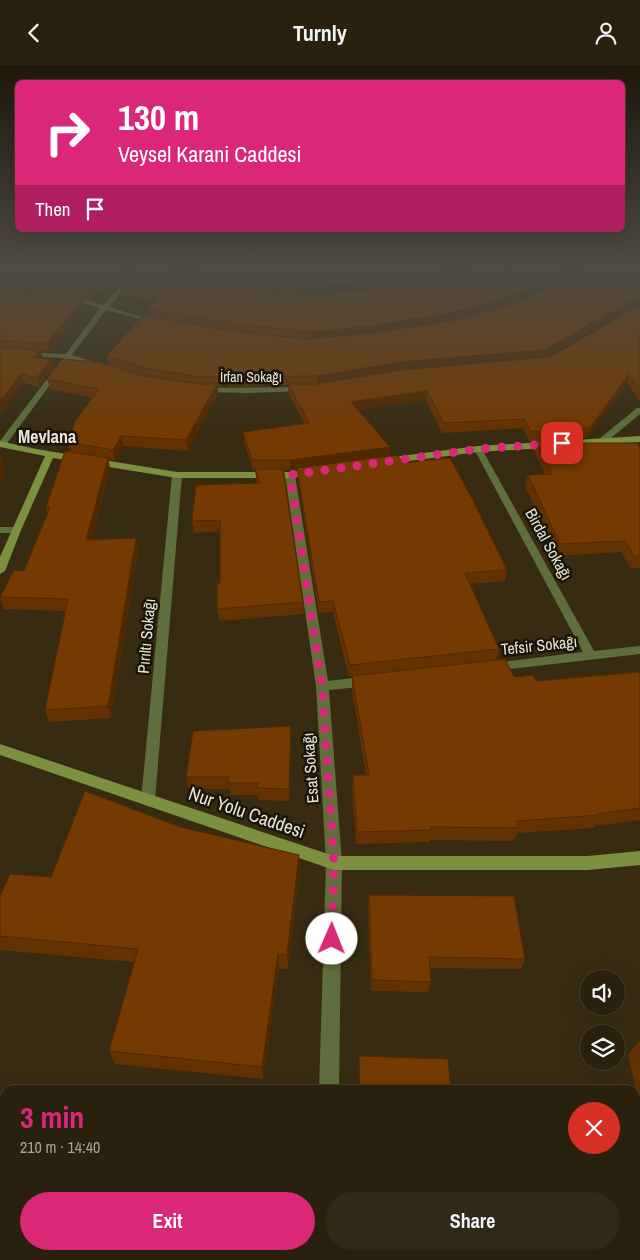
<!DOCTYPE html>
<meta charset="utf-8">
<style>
:root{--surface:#29210e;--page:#312917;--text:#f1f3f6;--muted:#a5a39e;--line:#453e2e;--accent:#db2777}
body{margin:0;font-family:"Archivo Narrow",sans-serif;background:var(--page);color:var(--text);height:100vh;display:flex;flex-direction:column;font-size:19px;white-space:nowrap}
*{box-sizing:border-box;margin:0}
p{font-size:16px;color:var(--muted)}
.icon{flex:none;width:28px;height:28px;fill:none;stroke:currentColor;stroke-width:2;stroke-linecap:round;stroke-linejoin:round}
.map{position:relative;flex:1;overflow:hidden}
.details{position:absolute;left:0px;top:1020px;width:640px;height:175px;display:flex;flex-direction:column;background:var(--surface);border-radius:15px 15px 0 0;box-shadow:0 5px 20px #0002,0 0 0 1px var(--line)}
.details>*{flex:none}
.hud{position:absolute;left:15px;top:15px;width:610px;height:152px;border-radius:8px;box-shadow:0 5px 20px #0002,0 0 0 1px var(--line);background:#db2777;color:#fff;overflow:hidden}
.fabs{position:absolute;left:580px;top:905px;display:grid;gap:10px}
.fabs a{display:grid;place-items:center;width:45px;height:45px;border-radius:50%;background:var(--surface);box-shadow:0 5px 20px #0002,0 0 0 1px var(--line);font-size:25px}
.pin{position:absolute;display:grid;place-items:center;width:42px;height:42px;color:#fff;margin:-21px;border-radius:10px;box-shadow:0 2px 8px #0006}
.me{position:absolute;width:55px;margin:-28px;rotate:1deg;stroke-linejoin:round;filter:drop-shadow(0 0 4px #0008)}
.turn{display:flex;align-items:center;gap:18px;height:105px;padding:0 20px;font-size:22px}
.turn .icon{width:65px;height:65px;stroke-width:2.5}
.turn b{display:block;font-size:35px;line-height:42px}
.then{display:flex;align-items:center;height:48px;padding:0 20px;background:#0003;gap:10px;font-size:19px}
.round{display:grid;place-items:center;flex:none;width:52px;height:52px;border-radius:26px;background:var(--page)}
.headline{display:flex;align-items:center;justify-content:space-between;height:85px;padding:0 20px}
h1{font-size:30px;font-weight:800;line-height:38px;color:var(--accent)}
.button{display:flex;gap:10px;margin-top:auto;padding:10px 20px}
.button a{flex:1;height:58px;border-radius:30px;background:var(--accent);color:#fff;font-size:20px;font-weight:800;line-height:58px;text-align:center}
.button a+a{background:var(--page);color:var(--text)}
header{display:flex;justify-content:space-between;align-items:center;height:65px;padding:0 20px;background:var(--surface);font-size:22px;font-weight:800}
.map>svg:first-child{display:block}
</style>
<header><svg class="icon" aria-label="back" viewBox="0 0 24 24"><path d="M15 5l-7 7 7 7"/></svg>Turnly<svg class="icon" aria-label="person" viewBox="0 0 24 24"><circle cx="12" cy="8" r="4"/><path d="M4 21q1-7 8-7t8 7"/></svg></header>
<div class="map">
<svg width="640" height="1195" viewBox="0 0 640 1195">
<rect width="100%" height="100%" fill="#372c12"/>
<!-- green -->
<path fill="#813a39" d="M0,1145l5,1v44h319l33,5h-357z"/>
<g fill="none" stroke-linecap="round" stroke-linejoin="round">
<!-- street -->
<path fill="#606d3c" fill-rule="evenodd" d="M137,202h6l-34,40 49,15v2l-52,-14 -34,45 25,8v4l-28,-8 -64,87h-5v-5l63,-83 -63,-3v-4l66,3 34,-46 -18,-5 -15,-2v-2h16l20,6z
M304,322l4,2 -1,2 -60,2 -46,-1 -4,-2 4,-2z
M637,343h3v6l-35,29h-6v-4z
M478,381l4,3 112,202 46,-5v8l-147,17 -4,-1 -2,-3 6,-4 90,-11 -109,-203z
M177,407l5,3 -27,325 -2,4 -5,2 -5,-2 -2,-4 31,-325z
M290,407l5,3 33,206 41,-5 5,2 1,3 -1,3 -5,2 -40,4 13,173 -3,227h-20l7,-227 -10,-177 -31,-211z
M0,462h16l5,3 -5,3h-16z
M0,1084l5,1v20l-5,-1z
M635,1158l5,1v22l-5,-1z"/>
<!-- secondary -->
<path fill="#7c903f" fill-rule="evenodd" d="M640,371v6l-162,10 -92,12 -5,-3 5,-3 92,-12z
M0,376l36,8 141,23h113l24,-3 5,3 -5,3 -24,3h-113l-124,-20 -32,72 -16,41 -5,3v-17l45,-101 -45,-9z
M0,679l334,112h254l52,-5v14l-52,5h-254l-334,-115z"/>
</g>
<!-- wall -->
<path fill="#643202" d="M0,202h135l-25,28 -14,-2 -6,6 -7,-2 -81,-3 83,12 -36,45h-8l2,7 10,10 -14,19 -15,-4 -24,31z
M158,202h311l-18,9 73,22 7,-2 59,-29h50v37h-3l-94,54 7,-1 90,-52v96l-13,-18 -40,54 -5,1 -1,5 59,5v120h-9l-10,-16 -64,4 -32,-70 3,-11h17l-11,-25 2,-9h-7l-6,-13 -81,5 -16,-33 -68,10 32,37 -1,9 15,7 103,107 -2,11 -35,3 29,65 -2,11 17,17 22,4 104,-9v148l-46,6v2l-77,5 -3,8 -84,-1v2l-74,2 -4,-56 1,-13h13l-14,-86v-13l-3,1 -16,-65 -14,1 -21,-134 -1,-10 -13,1 19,132 1,12 -85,7 -2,-12 3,-26v-52l-26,2 -2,-12 65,-38 -2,-13h-2l-9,-28 -1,-10 61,-9 -16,-30v-8l-62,1 -2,-5 -2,5h-5l1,8 -30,57 -65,-5 -8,14 -7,-1 2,10 -18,70 44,-1 2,11 -27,169 -62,4 -4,-12 21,-99 -62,-2 -4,-12 24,-26 24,-58 -2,-6 24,-55 -2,-10 25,-44 -43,-9 -3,-10 62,-14 -2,-9 43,-39 -2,-8 8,-9 -35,-4 -1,-8z
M291,673l-2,63 -31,-1v-5h-28l-1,-6h-40l-3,-12z
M180,762l119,28 1,16 -12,98h-9l-16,110 -148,-15 -6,-13 25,-89 -134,-12v-54z
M369,830l156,64 -4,10 -92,-1 2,14 -3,10 -57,-1 -3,-85z
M638,977h2v65l-12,-52z
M359,991l92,34h-92z"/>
<!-- shaded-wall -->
<path fill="#512901" d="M127,202h8l-25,28 -2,-8z
M455,202h14l-21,10 -38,8 -112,12v-8z
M574,202h13l-63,31 -37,14 -43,10 -73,12 -61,6v-8z
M94,220l2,8 -6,6 -1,-8z
M640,231v8h-3l-95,54 -225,27v-9z
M84,233l1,8 -36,45 -2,-8z
M40,285l3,9 -9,-1z
M51,294l2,9 -14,19 -2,-9z
M223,307l1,9 -2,5 -1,-9z
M21,309l3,9 -24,31v-13z
M629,309l-2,9 -40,54 3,-9z
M217,319l1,10 -30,57 -2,-11z
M427,326l-1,9 -75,12v-10z
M121,371l2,10 -8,14 -2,-10z
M390,382l-1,9 -99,14v-10z
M2,393l3,9 -5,20v-21z
M108,393l2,11 -21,82 -3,-11z
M136,473l2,11 -27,169 -3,-12z
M291,661v12l-2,63v-12z
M299,790l1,16 -12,98 -1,-14z
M278,889l1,15 -16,110 -1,-12z"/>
<!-- building -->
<path fill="#743a02" stroke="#512901" d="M0,202h127l-19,20 -14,-2 -5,6 -8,-2 -81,-3z
M138,202h19l95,27 46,3 113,-12 44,-10 16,-8h103l-48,23 -37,14 -44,10 -74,12 -61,6 -78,-9 -77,-12 -7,-2 14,-16 -42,-5z
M183,202h272l-6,3 -39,8 -112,11 -45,-3z
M590,202h47l3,1v28l-96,54 -144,12 -83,14 -92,1 -2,-5 -2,5h-21l-55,-9 -38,-12 36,-41 88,16 79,8 62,-6 73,-11 49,-12 37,-14z
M0,229l84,4 -37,45 -47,-2z
M640,240v37l-2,-1 2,2v45l-11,-14 -39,54 -59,4 -6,-13 -81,4 -17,-32 -76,11 39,45 -100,13h-38l-9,-28 66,-9 -21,-39h29l84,-14 149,-13z
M0,283l40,2 -6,8 17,1 -14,19 -16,-4 -21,27z
M62,294l36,3 42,13 60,9h17l-31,56 -65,-4 -8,14 -45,-8 7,-21 24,-32 -52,-10z
M583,372l-5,6h59l3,5v108l-5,1 -10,-16 -65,3 -32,-69 24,-1 -16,-34z
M65,386l43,7 -22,82 50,-2 -28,168 -63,4 23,-111 -68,-2 14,-27 10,1 26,-64h-4z
M397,390l7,8 46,-5 23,42 34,70 -42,3 34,76 -149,16 -17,-64 -14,1 -22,-134z
M0,392l2,1 -2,8z
M255,404h28l20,133 -86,7v-26h3v-63l-28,1 4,-36 64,-2z
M505,594l9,18 19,-2 3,6 104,-9v136l-42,6 1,1 -82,6 1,7 -87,-1 1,3 -75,2 -4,-57h16l-17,-99z
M291,661l-2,63 -32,-1 1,-5h-30l1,-6h-43l7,-46z
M85,726l95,36 119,28 -12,100 -9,-1 -16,113 -153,-16 29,-102 -138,-13v-40l10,-22 41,3z
M369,830l145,1 11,63 -96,-2 2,25 -59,-2z
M359,991l89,3 3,31h-91z"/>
<!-- sky -->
<linearGradient id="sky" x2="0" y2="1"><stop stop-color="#1e180a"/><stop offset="0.55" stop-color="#4d4b44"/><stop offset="1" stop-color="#4d4b44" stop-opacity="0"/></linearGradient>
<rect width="640" height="369" fill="url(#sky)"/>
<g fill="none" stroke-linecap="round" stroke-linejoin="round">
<!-- route -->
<path stroke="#db2777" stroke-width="9" stroke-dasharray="0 16.2" d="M332,874l2,-76 -12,-177 -32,-211 188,-26 84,-6"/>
</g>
<g text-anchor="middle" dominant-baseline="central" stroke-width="5" stroke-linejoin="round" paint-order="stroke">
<!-- far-street labels -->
<g font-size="14" fill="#ebe4d5" stroke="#1a150a">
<text x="251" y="312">İrfan Sokağı</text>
</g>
<!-- street labels -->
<g font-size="16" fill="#ebe4d5" stroke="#1a150a">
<text transform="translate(549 479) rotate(61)">Birdal Sokağı</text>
<text transform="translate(146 571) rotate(-85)">Pırıltı Sokağı</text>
<text transform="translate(539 580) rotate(-6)">Tefsir Sokağı</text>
<text transform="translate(310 703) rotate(-94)">Esat Sokağı</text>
</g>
<!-- far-district labels -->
<g font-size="18" font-weight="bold" fill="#ebe4d5" stroke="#1a150a">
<text x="47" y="371">Mevlana</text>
</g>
<!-- near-street labels -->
<g font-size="19" fill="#ebe4d5" stroke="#1a150a">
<text transform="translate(247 747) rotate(19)">Nur Yolu Caddesi</text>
</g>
</g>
</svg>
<div class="fabs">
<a><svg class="icon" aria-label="sound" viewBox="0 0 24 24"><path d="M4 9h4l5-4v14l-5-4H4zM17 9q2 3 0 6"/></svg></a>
<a><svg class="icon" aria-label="layers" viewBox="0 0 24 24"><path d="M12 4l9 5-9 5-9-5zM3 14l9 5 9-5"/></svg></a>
</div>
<div class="pin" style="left:562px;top:378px;background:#d93025"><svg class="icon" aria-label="arrive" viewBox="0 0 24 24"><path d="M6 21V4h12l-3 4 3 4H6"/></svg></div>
<svg class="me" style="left:332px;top:874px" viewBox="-20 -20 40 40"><circle r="19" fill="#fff"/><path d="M0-13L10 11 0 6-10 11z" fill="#db2777"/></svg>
<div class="hud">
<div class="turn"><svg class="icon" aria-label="right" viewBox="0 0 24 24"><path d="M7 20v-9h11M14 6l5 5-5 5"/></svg><div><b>130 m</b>Veysel Karani Caddesi</div></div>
<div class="then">Then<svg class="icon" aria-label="arrive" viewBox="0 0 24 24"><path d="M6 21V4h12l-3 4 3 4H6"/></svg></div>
</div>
<section class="details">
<div class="headline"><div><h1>3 min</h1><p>210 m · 14:40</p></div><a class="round" style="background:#d93025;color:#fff"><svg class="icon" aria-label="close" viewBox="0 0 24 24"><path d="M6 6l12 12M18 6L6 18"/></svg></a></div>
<div class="button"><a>Exit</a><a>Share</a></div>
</section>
</div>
